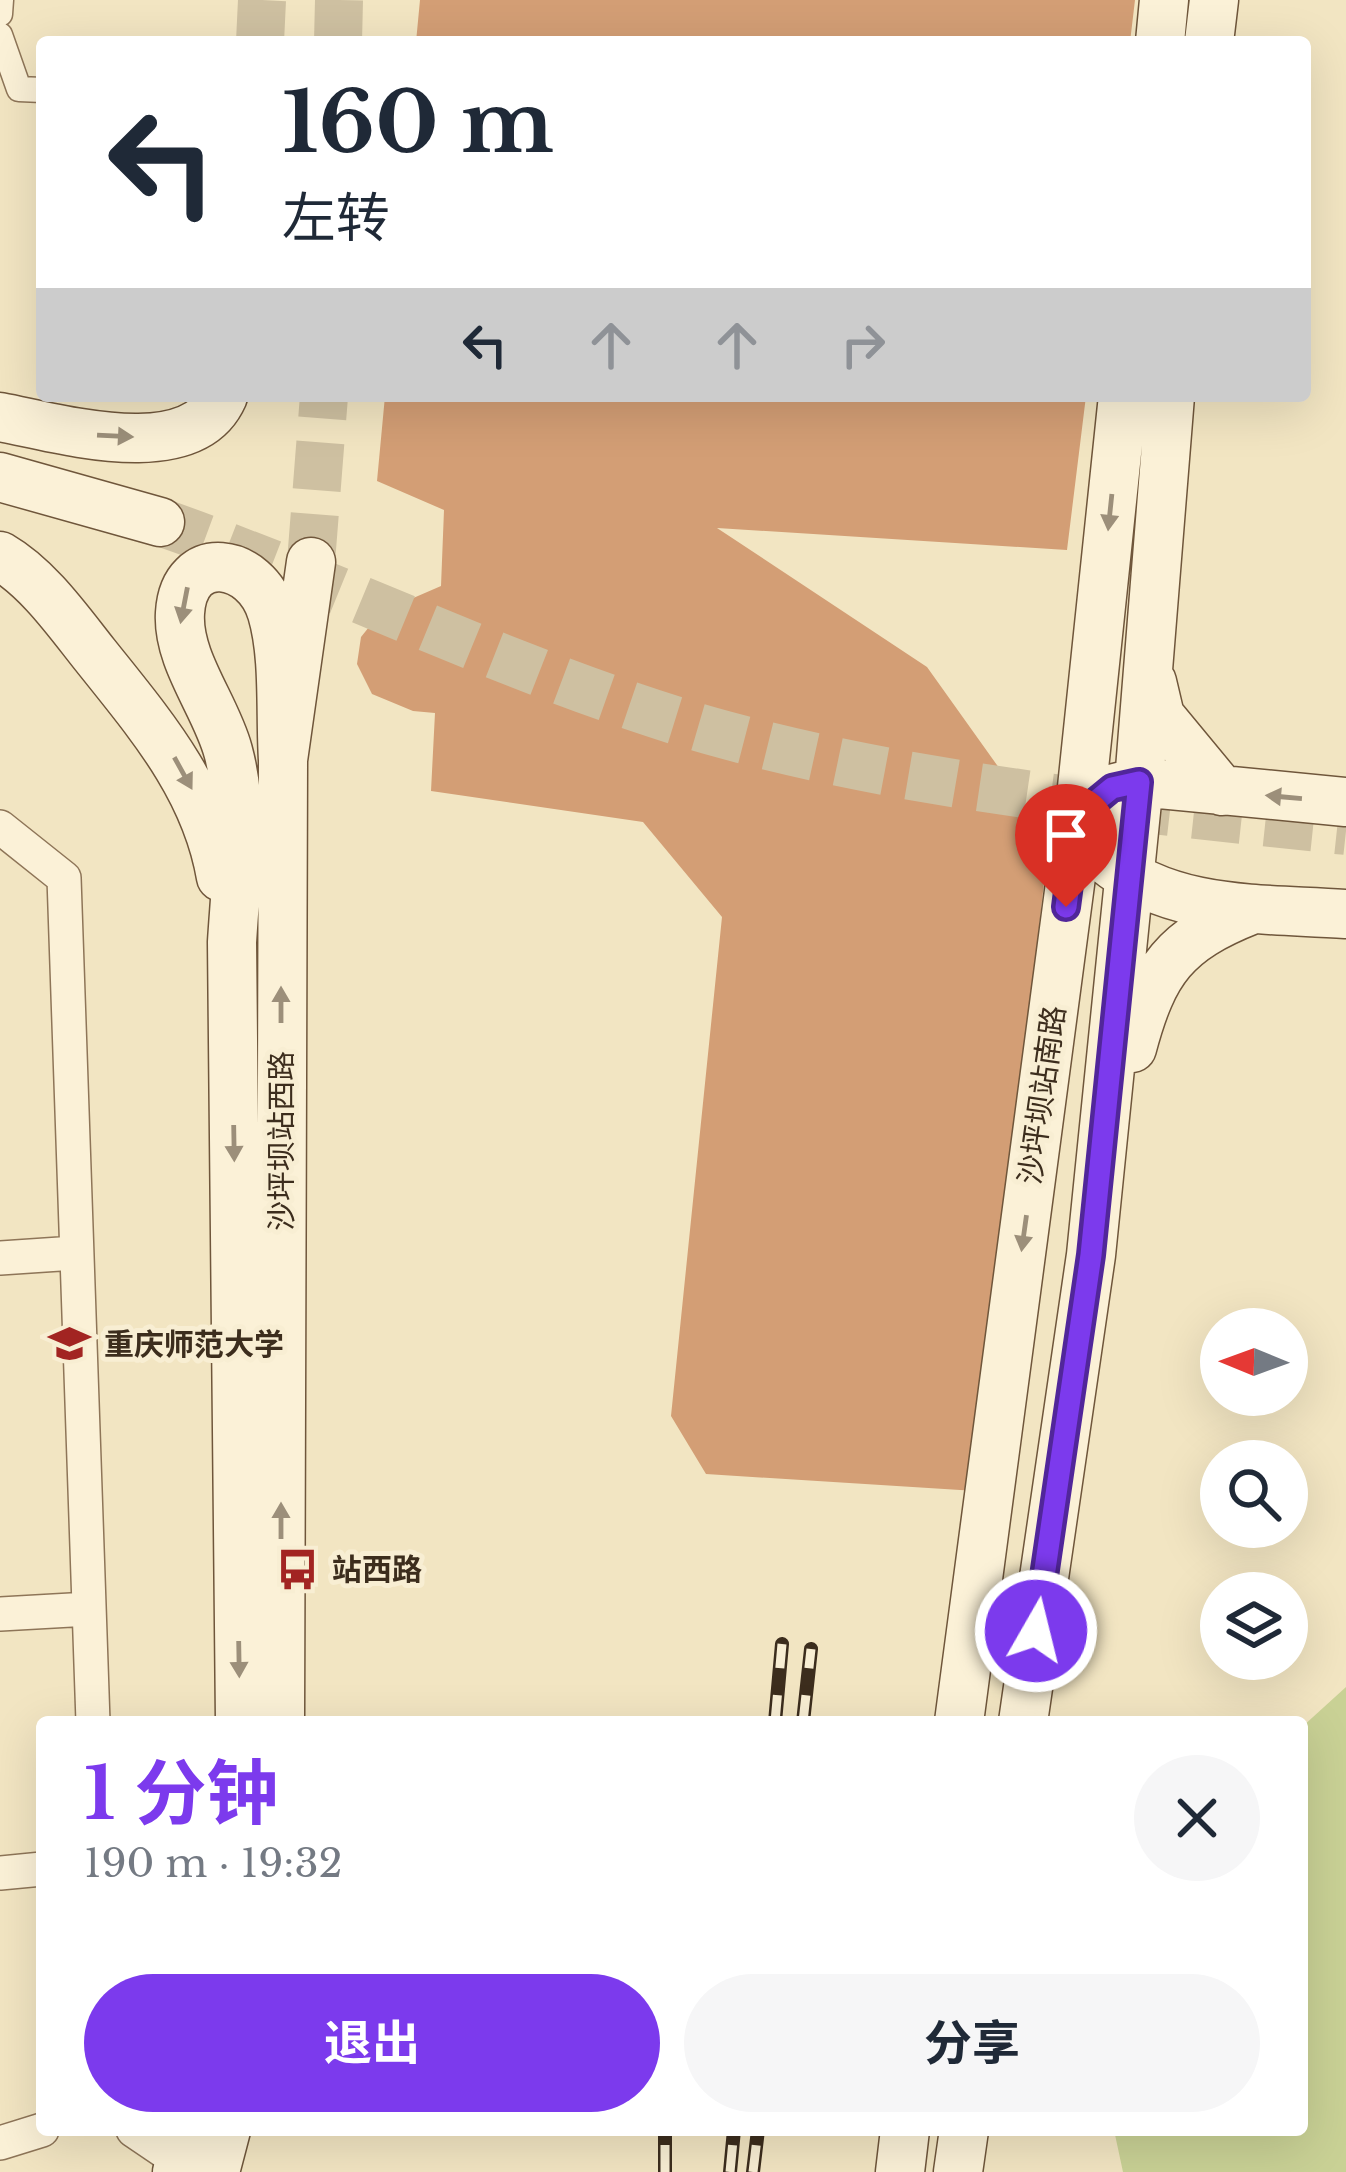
<!DOCTYPE html>
<html lang="zh">
<meta charset="utf-8">
<style>
:root{--surface:#fff;--page:#f6f6f7;--text:#1f2937;--muted:#747a83;--accent:#7c3aed}
body{margin:0;font-family:"Libre Baskerville","Noto Sans SC",serif;background:var(--page);color:var(--text);height:100vh;display:flex;flex-direction:column;font-size:45px;white-space:nowrap}
*{box-sizing:border-box;margin:0}
p{font-size:39px;color:var(--muted)}
.icon{flex:none;width:66px;height:66px;fill:none;stroke:currentColor;stroke-width:2;stroke-linecap:round;stroke-linejoin:round}
.map{position:relative;flex:1;overflow:hidden}
.panel{position:absolute;left:36px;top:1716px;width:1272px;height:420px;display:flex;flex-direction:column;background:var(--surface);border-radius:12px;box-shadow:0 12px 48px #0002}
.panel>*{flex:none}
.banner{position:absolute;left:36px;top:36px;width:1275px;height:366px;border-radius:12px;box-shadow:0 12px 48px #0002;background:#fff;color:var(--text);overflow:hidden}
.needle{width:78px;rotate:271deg}
.controls{position:absolute;left:1200px;top:1308px;display:grid;gap:24px}
.controls a{display:grid;place-items:center;width:108px;height:108px;border-radius:50%;background:var(--surface);box-shadow:0 12px 48px #0002;font-size:60px}
.pin{position:absolute;display:grid;place-items:center;width:102px;height:102px;color:#fff;margin:-123px -51px;border-radius:50% 50% 50% 0;rotate:-45deg;box-shadow:0 0 12px #0007}
.pin .icon{rotate:45deg}
.me{position:absolute;width:132px;margin:-66px;rotate:8deg;stroke-linejoin:round;filter:drop-shadow(0 0 9px #0008)}
.turn{display:flex;align-items:center;gap:42px;height:252px;padding:0 48px;font-size:54px}
.turn .icon{width:156px;height:156px;stroke-width:2.5}
.turn b{display:block;font-size:84px;line-height:102px}
.lanes{display:flex;align-items:center;height:114px;padding:0 48px;background:#0003;justify-content:center;gap:60px;direction:ltr}
.lanes .off{opacity:.35}
.round{display:grid;place-items:center;flex:none;width:126px;height:126px;border-radius:63px;background:var(--page)}
.head{display:flex;align-items:center;justify-content:space-between;height:204px;padding:0 48px}
h1{font-size:72px;font-weight:700;line-height:90px;color:var(--accent)}
.primary-button{display:flex;gap:24px;margin-top:auto;padding:24px 48px}
.primary-button a{flex:1;height:138px;border-radius:72px;background:var(--accent);color:#fff;font-size:48px;font-weight:700;line-height:138px;text-align:center}
.primary-button a+a{background:var(--page);color:var(--text)}
.map>svg:first-child{display:block}
</style>
<div class="map">
<svg width="1346" height="2172" viewBox="0 0 1346 2172">
<rect width="100%" height="100%" fill="#f2e5c2"/>
<!-- green -->
<path fill="#c9d195" d="M1346,1687v485h-223l-9,-42h188v-403z"/>
<!-- building -->
<path fill="#d39e75" d="M420,0h715l-5,42h-714z
M385,396h701l-19,154 -350,-22 210,139 122,171 -73,653 -270,-17 -35,-58 51,-499 -79,-95 -212,-31 4,-78 -22,-2 -41,-17 -15,-30 4,-27 20,-25 60,-26 3,-76 -67,-29z"/>
<g fill="none" stroke-linecap="round" stroke-linejoin="round">
<!-- secondary-tunnel -->
<path stroke="#cec0a1" stroke-width="48" stroke-dasharray="48 24" stroke-linecap="butt" d="M260,42l2,-42
M338,42l1,-42
M160,522c185,64 362,155 551,209 207,58 422,77 635,100
M311,562l13,-166"/>
<defs>
<path id="pedestrian" d="M0,14l1,-14
M0,35l19,54 23,1"/>
<path id="minor" d="M0,827l64,51 29,844
M0,1258l75,-5
M0,1614l89,-5
M0,1873l42,-4
M133,2130l47,32
M0,2143l42,-13"/>
<path id="secondary" d="M1160,42l4,-42
M1209,42l5,-42
M0,417c59,11 191,51 223,-21
M0,477l160,45
M0,556c38,22 68,65 95,99 55,69 111,133 126,222
M1152,682l8,34 62,75
M1111,789l28,-7 207,20
M1105,859c67,56 158,49 241,55
M1132,1048c21,-79 43,-108 119,-138
M240,1722l-8,-780c4,-64 13,-129 -4,-191 -12,-45 -51,-91 -48,-138 4,-67 76,-55 92,0 13,44 8,101 11,147
M280,1722l3,-962 28,-198
M959,1722l120,-906 44,-420
M1023,1722l68,-467 48,-473 31,-386
M177,2172l12,-42
M215,2172l11,-42
M900,2172l5,-42
M958,2172l6,-42"/>
</defs>
<!-- pedestrian casing -->
<use href="#pedestrian" stroke="#8e7558" stroke-width="27"/>
<!-- minor casing -->
<use href="#minor" stroke="#8e7558" stroke-width="36"/>
<!-- secondary casing -->
<use href="#secondary" stroke="#6f563b" stroke-width="51"/>
<!-- pedestrian -->
<use href="#pedestrian" stroke="#fbf1d7" stroke-width="24"/>
<!-- minor -->
<use href="#minor" stroke="#fbf1d7" stroke-width="33"/>
<!-- secondary -->
<use href="#secondary" stroke="#fbf1d7" stroke-width="48"/>
<defs>
<path id="rail" d="M775,1722l7,-78
M803,1722l8,-73
M665,2172v-42
M730,2172l4,-42
M753,2172l5,-42"/>
</defs>
<!-- rail casing -->
<use href="#rail" stroke="#3c2d1d" stroke-width="14"/>
<!-- rail -->
<use href="#rail" stroke="#f8eed3" stroke-width="9" stroke-dasharray="27" stroke-linecap="butt"/>
</g>
<!-- one-way arrows -->
<defs><path id="oneway-solid" d="M-6-.8H1V-3.2L6.5 0L1 3.2V.8H-6Z" transform="scale(3)"/></defs>
<g fill="#9c8f7a">
<use href="#oneway-solid" transform="translate(115 436) rotate(3)"/>
<use href="#oneway-solid" transform="translate(1110 512) rotate(96)"/>
<use href="#oneway-solid" transform="translate(184 605) rotate(101)"/>
<use href="#oneway-solid" transform="translate(183 773) rotate(61)"/>
<use href="#oneway-solid" transform="translate(1284 797) rotate(-175)"/>
<use href="#oneway-solid" transform="translate(281 1005) rotate(-90)"/>
<use href="#oneway-solid" transform="translate(234 1143) rotate(89)"/>
<use href="#oneway-solid" transform="translate(1024 1233) rotate(98)"/>
<use href="#oneway-solid" transform="translate(281 1521) rotate(-90)"/>
<use href="#oneway-solid" transform="translate(239 1659) rotate(89)"/>
</g>
<g fill="none" stroke-linecap="round" stroke-linejoin="round">
<defs>
<path id="route" d="M1036,1631l55,-376 48,-473 -27,6 -34,28 -12,91"/>
</defs>
<!-- route casing -->
<use href="#route" stroke="#51269a" stroke-width="30"/>
<!-- route -->
<use href="#route" stroke="#7c3aed" stroke-width="21"/>
</g>
<!-- icons -->
<defs>
<symbol id="university-bare" viewBox="-9 -9 18 18"><path d="M0-5L7-2L0 1L-7-2ZM-4 1L0 2.5L4 1V4Q0 6-4 4Z" fill="#a22422" stroke="#f8eed3" stroke-width="2.5" paint-order="stroke"/></symbol>
<symbol id="bus-bare" viewBox="-9 -9 18 18"><path d="M-5-6H5V4H4V6H2V4H-2V6H-4V4H-5ZM-3.5-4V0h7V-4ZM-3.5 1.2v1.5H-2V1.2ZM2 1.2v1.5H3.5V1.2Z" fill="#a22422" stroke="#f8eed3" stroke-width="2.5" paint-order="stroke"/></symbol>
</defs>
<g fill-rule="evenodd">
<use href="#university-bare" x="40" y="1314" width="59" height="59"/>
<use href="#bus-bare" x="268" y="1540" width="59" height="59"/>
</g>
<g text-anchor="middle" dominant-baseline="central" stroke-width="10" stroke-linejoin="round" paint-order="stroke">
<!-- street labels -->
<g font-size="30" fill="#3c2d1d" stroke="#f8eed3">
<text transform="translate(1042 1095) rotate(-82)">沙坪坝站南路</text>
<text transform="translate(281 1141) rotate(-90)">沙坪坝站西路</text>
</g>
<!-- poi labels -->
<g font-size="30" font-weight="bold" fill="#3c2d1d" stroke="#f8eed3" text-anchor="start">
<text x="104" y="1344">重庆师范大学</text>
<text x="332" y="1569">站西路</text>
</g>
</g>
</svg>
<div class="controls">
<a><svg class="needle" viewBox="-14 -14 28 28"><path d="M0-13l5 13h-10z" fill="#e53935"/><path d="M0 13l5-13h-10z" fill="#747a83"/></svg></a>
<a><svg class="icon" aria-label="search" viewBox="0 0 24 24"><circle cx="10" cy="10" r="6"/><path d="M15 15l6 6"/></svg></a>
<a><svg class="icon" aria-label="layers" viewBox="0 0 24 24"><path d="M12 4l9 5-9 5-9-5zM3 14l9 5 9-5"/></svg></a>
</div>
<div class="pin" style="left:1066px;top:907px;background:#d93025"><svg class="icon" aria-label="arrive" viewBox="0 0 24 24"><path d="M6 21V4h12l-3 4 3 4H6"/></svg></div>
<svg class="me" style="left:1036px;top:1631px" viewBox="-20 -20 40 40"><circle r="17" fill="#7c3aed" stroke="#fff" stroke-width="3"/><path d="M0-11L8 9 0 5-8 9z" fill="#fff"/></svg>
<div class="banner">
<div class="turn"><svg class="icon" aria-label="left" viewBox="0 0 24 24"><path d="M17 20v-9H6M10 6l-5 5 5 5"/></svg><div><b>160 m</b>左转</div></div>
<div class="lanes"><svg class="icon" aria-label="left" viewBox="0 0 24 24"><path d="M17 20v-9H6M10 6l-5 5 5 5"/></svg><svg class="icon off" aria-label="ahead" viewBox="0 0 24 24"><path d="M12 20V5M6 11l6-6 6 6"/></svg><svg class="icon off" aria-label="ahead" viewBox="0 0 24 24"><path d="M12 20V5M6 11l6-6 6 6"/></svg><svg class="icon off" aria-label="right" viewBox="0 0 24 24"><path d="M7 20v-9h11M14 6l5 5-5 5"/></svg></div>
</div>
<section class="panel">
<div class="head"><div><h1>1 分钟</h1><p>190 m · 19:32</p></div><a class="round"><svg class="icon" aria-label="close" viewBox="0 0 24 24"><path d="M6 6l12 12M18 6L6 18"/></svg></a></div>
<div class="primary-button"><a>退出</a><a>分享</a></div>
</section>
</div>
